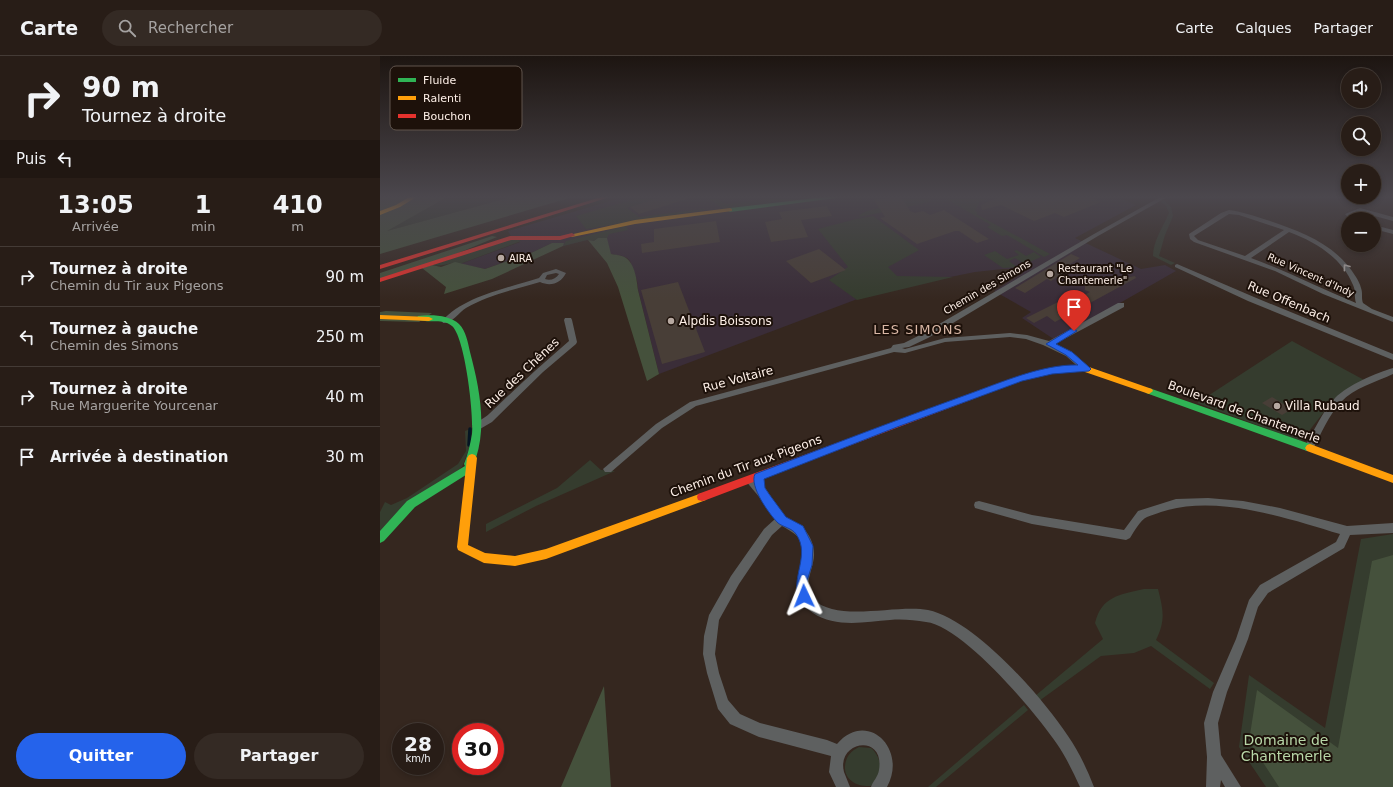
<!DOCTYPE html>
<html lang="fr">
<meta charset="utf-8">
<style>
:root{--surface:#281d17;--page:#342a24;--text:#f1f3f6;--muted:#a5a2a1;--line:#443b36;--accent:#2563eb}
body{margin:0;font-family:"DejaVu Sans",sans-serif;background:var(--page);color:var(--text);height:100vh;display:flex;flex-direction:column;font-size:15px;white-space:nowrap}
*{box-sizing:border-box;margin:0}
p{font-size:13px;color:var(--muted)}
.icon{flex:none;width:22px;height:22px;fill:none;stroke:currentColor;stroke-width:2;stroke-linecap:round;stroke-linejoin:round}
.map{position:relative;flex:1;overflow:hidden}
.drawer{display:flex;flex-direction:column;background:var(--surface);width:380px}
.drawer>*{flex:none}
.top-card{background:#281d17;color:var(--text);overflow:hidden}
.fabs{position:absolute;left:961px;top:12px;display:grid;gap:8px}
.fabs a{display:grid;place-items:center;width:40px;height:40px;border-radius:50%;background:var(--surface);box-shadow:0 2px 6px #0003,0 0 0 1px var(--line);font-size:20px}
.speed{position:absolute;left:12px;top:667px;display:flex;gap:8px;font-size:20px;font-weight:700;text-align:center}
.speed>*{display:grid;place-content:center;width:52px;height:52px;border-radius:50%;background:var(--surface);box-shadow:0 2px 6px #0003,0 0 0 1px var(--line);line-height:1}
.speed small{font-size:10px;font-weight:400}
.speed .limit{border:6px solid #d22;background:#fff;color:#111}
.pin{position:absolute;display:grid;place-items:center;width:34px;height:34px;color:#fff;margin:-41px -17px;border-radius:50% 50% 50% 0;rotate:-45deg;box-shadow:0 0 4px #0007}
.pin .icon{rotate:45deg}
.me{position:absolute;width:44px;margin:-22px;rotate:358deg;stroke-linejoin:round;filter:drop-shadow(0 0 3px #0008)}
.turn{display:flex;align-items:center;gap:14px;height:84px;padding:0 16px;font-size:18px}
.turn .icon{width:52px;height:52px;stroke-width:2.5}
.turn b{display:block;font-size:28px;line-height:34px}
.then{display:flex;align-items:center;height:38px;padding:0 16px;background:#0003;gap:8px;font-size:15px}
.eta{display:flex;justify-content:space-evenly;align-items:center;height:68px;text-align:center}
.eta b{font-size:24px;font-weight:700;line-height:28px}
.action{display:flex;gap:8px;margin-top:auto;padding:8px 16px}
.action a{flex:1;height:46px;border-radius:24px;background:var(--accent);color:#fff;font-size:16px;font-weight:700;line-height:46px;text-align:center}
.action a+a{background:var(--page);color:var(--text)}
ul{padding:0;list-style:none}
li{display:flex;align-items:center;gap:12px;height:60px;padding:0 16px;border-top:1px solid var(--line)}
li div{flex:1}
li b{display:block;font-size:15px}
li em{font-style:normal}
header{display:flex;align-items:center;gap:24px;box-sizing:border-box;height:56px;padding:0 20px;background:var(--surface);border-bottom:1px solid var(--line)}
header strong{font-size:19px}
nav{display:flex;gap:22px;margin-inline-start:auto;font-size:14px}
.search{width:280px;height:36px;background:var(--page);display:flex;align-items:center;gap:10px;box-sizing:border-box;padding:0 14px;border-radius:22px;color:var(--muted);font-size:15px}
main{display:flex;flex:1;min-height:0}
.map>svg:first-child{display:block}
</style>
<header>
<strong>Carte</strong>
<div class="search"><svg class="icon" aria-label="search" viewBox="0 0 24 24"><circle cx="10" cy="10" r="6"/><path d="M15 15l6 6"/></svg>Rechercher</div>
<nav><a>Carte</a><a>Calques</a><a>Partager</a></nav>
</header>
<main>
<section class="drawer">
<div class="top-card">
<div class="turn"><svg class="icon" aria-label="right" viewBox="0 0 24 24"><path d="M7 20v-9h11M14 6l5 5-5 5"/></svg><div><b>90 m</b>Tournez à droite</div></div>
<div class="then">Puis<svg class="icon" aria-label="left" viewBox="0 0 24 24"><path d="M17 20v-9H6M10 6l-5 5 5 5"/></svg></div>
</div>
<div class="eta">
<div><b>13:05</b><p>Arrivée</p></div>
<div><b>1</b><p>min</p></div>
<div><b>410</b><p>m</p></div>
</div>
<ul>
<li><svg class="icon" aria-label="right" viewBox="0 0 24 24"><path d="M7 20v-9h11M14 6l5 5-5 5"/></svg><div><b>Tournez à droite</b><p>Chemin du Tir aux Pigeons</p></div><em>90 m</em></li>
<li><svg class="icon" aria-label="left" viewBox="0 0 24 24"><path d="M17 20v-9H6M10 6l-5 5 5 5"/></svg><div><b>Tournez à gauche</b><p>Chemin des Simons</p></div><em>250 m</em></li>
<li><svg class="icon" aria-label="right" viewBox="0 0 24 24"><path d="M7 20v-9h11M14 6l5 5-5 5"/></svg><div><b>Tournez à droite</b><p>Rue Marguerite Yourcenar</p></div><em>40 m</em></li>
<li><svg class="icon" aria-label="arrive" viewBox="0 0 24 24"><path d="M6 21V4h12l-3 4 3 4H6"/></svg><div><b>Arrivée à destination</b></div><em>30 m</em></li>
</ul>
<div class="action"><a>Quitter</a><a>Partager</a></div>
</section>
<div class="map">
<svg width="1013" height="731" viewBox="0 0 1013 731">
<rect width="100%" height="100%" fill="#35271f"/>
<!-- industrial -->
<path fill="#3a2d38" d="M247,140h489l20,9 -61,33 66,31 24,-4 11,6 -121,69 -33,-22 9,-6 -37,-21 29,-18 -8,-4h-12l-28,3 -99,20 -217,82 -21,-84 -1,-9 -7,-20 -3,-3 -5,-2 -11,-2 -17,-13 -7,-1 -24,6v-3h-11l-21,10 -46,16 -25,-5 60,-22 -8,-4 -4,-7z"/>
<!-- green -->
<path fill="#353c2e" d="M69,140h66l-131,36z
M265,140h19l-37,12 12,9 65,-8 1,1 -119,19 -10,-13z
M325,140h9l12,8 64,-8 24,1 -91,12z
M476,140h73l2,1 -2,5 -69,15 -1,-2 8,-4 12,-3 22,-11 -27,3 -1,-3 -16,3z
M617,140l-17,5 -5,10 3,2 -2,1 74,40 -6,3 -37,-22 -5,1 -15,-9 4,-2 -48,-28z
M784,144l7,7 2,9 -8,19 -6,21 16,7 -4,2 -18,-9c0,-15 10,-29 16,-43l-3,-7 -5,-4z
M493,160l46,34 -31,17 9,9 56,1 -96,23 -28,-20 19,-13 -30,-38 38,-10z
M246,170l2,4 -19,4 -2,4h-9l-4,3 -7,-1 -24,6 3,-5z
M132,182l9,3 -61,23c-9,-3 -17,3 -28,1z
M637,194l9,6 8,-4 7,5 -16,7 -10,-6 -6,3 8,6 -14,1 -19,-13 11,-4 12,8 12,-4 -5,-4z
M912,285l74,40 -31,17 -34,43 -104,-38z
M90,373l-1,20 -7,18 -82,66v-21l5,-10 6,3 16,-7 51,-34 8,-13 -1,-20z
M210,404l11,10 14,1 -79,35 -50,26v-8l71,-36z
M1013,478v253h-127l-27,-40 10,-72 76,53 36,-189z
M764,533h14c5,20 8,31 -2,51l58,43 -4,6 -59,-43 -17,7 -33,3 -62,45 -4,-5 68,-57 -8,-16c7,-27 24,-28 49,-34z
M644,649l4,5 -92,77h-8z
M479,691l12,1c11,9 14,29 0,38 -14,1 -27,-6 -26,-20 1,-10 6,-15 14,-19z"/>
<!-- forest -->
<path fill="#45513c" d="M0,140h69l-62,35 128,-35h61l-196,58z
M112,180l5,1 -46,19 -71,25v-8z
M218,182h9l4,16c5,1 11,1 15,4 9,6 11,23 12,32l21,84 -12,7 -29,-94 -11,-24 -19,-23 6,1z
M172,187h12l-1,3 -71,33 -48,15 2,-7 -24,-19 10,-3 9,2 14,-5 30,7 46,-16z
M6,255l46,2 -13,9 -39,-1v-9z
M1013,499v232h-114l-30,-46 8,-51 81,58 34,-187z
M224,630l7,101h-50z"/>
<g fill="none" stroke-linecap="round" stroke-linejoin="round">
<!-- stream -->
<path stroke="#051523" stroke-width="3.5" d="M89,389l1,-16"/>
</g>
<!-- building -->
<path fill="#483e37" d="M284,140h25l1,2 -51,16 -9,-7z
M521,140l9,15 5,2 8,-2 7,4 14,-5 45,29 -12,4 -18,-12h-4l-38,13 -37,-26 5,-1 -11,-17z
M622,140h86l13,6 -37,15 -9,-4 -21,8 -33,-16 -19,5 -1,-5z
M447,150l5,10 -31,4 7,17 -37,5 -6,-20 17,-3 -3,-7z
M336,165l4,21 -78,11 -1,-9 13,-2v-13z
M439,193l27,21 -35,13 -25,-22z
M691,198l9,4 -20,12 5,2 -14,9 -4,-2 -22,14 -10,-5z
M755,220l1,2 -81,44 -8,-6 -13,7 -8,-5 38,-19 6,4 20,-11 -5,-2v-8l15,1z
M298,226l27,70 -43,12 -21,-74z
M892,341l20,12 -10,6 -20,-12z"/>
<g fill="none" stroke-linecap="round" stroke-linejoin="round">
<!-- street -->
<path fill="#5e6060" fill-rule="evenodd" d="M782,140h7l-71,40 -170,102 -19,9 -7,1 3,1 40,-11 65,-5 17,2 22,6 69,-38h6v4l-69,37 17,8 17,15 1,2 -1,2h-6l-17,-15 -23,-11 -17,-6 -16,-2 -65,5 -40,11 -11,-1 -198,54 -34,22 -51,44h-6l-2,-3 53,-45 34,-22 201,-54 2,-3 11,-2 18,-9 172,-100z
M980,152l33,9v4l-33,-9 -8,3 4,4h-6l-5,-5z
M849,154c14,2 25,6 38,10 35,12 69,24 89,57 2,3 4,7 5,11 2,5 0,10 2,15l9,6 21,8v5l-70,-28 -48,-23 -81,-29 -4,-3 -1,-5 32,-21zM849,158l10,1 45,15 -39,26 -47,-16 -4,-4zM909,176c27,10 53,26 64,53 3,6 1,12 3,18 -35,-14 -69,-32 -105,-45z
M994,169l19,5v4l-19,-5z
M797,208l77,33 139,57v6l-145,-59 -73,-34v-2z
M176,213l10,4c-5,10 -15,14 -26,9 -24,7 -52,13 -74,26 -7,4 -14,16 -23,15l-1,-2c22,-25 66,-33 97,-43l4,-5zM176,217l3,1c-3,5 -9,7 -14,5l2,-4z
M185,262h6l1,2 5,22 -1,2 -33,28 -51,50 -12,7h-6l-2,-2c4,-6 12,-8 17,-13 26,-25 52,-49 80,-73l-5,-21z
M1013,312v6c-17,8 -39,14 -52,28 -13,14 -20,32 -29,49h-6l-2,-3c10,-17 18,-36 31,-50 13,-13 41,-25 58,-30z
M370,420c17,6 23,29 35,41 6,5 15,7 20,13 5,6 9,15 9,23 1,14 -13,34 -1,46 24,24 83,5 115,11 47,10 114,87 140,126 11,16 19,33 26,51h-14c-7,-15 -14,-30 -23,-43 -21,-31 -94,-118 -131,-122 -12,-2 -24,-3 -36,-2 -25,2 -55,8 -77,-7 -37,-24 4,-52 -16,-77 -4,-4 -10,-7 -15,-10l-10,9 -33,49 -20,36 -4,34 4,19 9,27 12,14 20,9 67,17 10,4c30,-35 71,5 50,43h-16c2,-6 7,-10 8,-17 6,-37 -43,-29 -35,2 2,5 4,10 6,15h-14l-7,-15 2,-16 -72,-19 -29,-13 -12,-15 -11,-36 -4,-19 1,-18 5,-21 22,-39 33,-47 11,-10 -15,-21 -15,-18 1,-3z
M828,442l35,3 37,7 67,18 46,-3v10l-43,2 -6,13 -76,45 -10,14 -10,32 -21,53 -9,31 3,32 20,32h-16l-4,-7 -1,7h-14l1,-30 -3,-34 9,-31 23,-53 13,-39 11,-15 76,-43 4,-8c-53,-16 -124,-40 -179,-22 -4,2 -10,3 -14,5 -7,3 -13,15 -17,21l-4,2 -94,-16 -57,-16 -1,-3 1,-3 4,-1 53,14 92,15 14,-19 38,-12z"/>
<!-- fast -->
<path fill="#30b455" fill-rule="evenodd" d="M452,140h19l-121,16 -3,-2 3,-2z
M38,260c13,-2 32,-1 41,8 7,7 9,19 11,28 9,34 17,72 6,106 -2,4 -2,8 -6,10l1,2 -2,3 -54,34 -31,34 -4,2v-12l27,-30 58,-35 -1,-2c4,-10 6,-19 8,-30 2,-19 -7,-97 -20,-108 -11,-9 -27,-1 -35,-8z
M769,332l164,57 2,3 -2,3h-6l-161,-58 -1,-2 1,-2z"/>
<!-- slow -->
<path fill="#ff9f0a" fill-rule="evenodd" d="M31,140h7l-18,11 -20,8v-4l16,-6z
M350,152l2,1v2l-97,13 -63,13 -3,-2 66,-15z
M0,259l49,2 4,2 -4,2 -49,-2z
M691,310l18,1 63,22 1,2 -4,3 -64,-22 -14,-1 -15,1 -27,6 -59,22 -4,-3 1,-2c34,-13 68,-26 104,-29z
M930,388l83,31v8l-86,-32 -2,-3 2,-3z
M92,398l3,1 2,3 -9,87 17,8 30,3 31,-7 156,-56 4,1 1,3 -1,3 -160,59 -31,7 -31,-3 -26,-13 -1,-3 10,-89 2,-3z"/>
<!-- jam -->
<path fill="#e5322d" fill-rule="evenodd" d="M224,140h9l-233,73v-4z
M192,177l3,2 -1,1 -14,4h-49l-131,42v-4l130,-42h50z
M590,338l4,3 -1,2 -267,101 -4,1 -4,-1 -1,-3 1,-3z"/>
</g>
<!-- one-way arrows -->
<defs><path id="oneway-chevron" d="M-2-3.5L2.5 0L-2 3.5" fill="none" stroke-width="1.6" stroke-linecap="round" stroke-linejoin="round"/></defs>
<use stroke="#aea8a4" href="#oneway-chevron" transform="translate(966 211) rotate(-127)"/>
<!-- sky -->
<linearGradient id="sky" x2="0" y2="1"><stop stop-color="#1d1511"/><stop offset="0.58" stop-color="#4b474d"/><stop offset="1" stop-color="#4b474d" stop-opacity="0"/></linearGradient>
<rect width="1013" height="243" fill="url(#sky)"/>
<!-- route -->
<path fill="#2563eb" stroke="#184099" d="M691,273h3l3,2 -21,13 16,8 17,15 2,2 -2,2 -37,3 -30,7 -125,46 -133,52 1,9 4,6 17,23 17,9 10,20 -1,19 -5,16 2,15 -1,4 -4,2 -5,-2c-9,-22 12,-45 -3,-66 -4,-6 -13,-7 -18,-11 -9,-9 -29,-37 -23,-49 71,-27 141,-54 211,-79 34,-12 76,-31 112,-30l-12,-10 -20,-11z"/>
<!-- markers -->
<g fill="#b7a9a1" stroke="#1d110a" stroke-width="1.5">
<circle cx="121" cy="202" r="4"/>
<circle cx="670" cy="218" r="4"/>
<circle cx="291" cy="265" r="4"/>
<circle cx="897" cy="350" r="4"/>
</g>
<g text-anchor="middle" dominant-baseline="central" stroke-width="4" stroke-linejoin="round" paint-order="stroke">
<!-- far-poi labels -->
<g font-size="10" fill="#fdefe7" stroke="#1d110a" text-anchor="start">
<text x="129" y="202">AIRA</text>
<text x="678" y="212">Restaurant "Le<tspan x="678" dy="12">Chantemerle"</tspan></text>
</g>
<!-- far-street labels -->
<g font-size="10" fill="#fdefe7" stroke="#1d110a">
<text transform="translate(931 219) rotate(24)">Rue Vincent d'Indy</text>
<text transform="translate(607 231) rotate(-30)">Chemin des Simons</text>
</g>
<!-- street labels -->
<g font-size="12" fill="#fdefe7" stroke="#1d110a">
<text transform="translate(909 246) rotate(23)">Rue Offenbach</text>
<text transform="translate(142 317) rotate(-43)">Rue des Chênes</text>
<text transform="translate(358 323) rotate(-15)">Rue Voltaire</text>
<text transform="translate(864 356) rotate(20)">Boulevard de Chantemerle</text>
<text transform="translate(366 410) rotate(-20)">Chemin du Tir aux Pigeons</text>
</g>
<!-- poi labels -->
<g font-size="12" fill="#fdefe7" stroke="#1d110a" text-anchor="start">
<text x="299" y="265">Alpdis Boissons</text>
<text x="905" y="350">Villa Rubaud</text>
</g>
<!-- neighbourhood labels -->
<g font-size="13" letter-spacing="1" fill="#dab8a6" stroke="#1d110a">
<text x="538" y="273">LES SIMONS</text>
</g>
<!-- near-park labels -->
<g font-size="14" fill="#b8d7a8" stroke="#1d110a">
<text x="906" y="684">Domaine de<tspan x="906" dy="16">Chantemerle</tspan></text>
</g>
</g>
<!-- legend -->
<rect x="10" y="10" width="132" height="64" rx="6" fill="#1d110a" stroke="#60544c" stroke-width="1"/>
<rect x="18" y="22" width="18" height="4" fill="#30b455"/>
<rect x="18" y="40" width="18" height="4" fill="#ff9f0a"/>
<rect x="18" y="58" width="18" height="4" fill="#e5322d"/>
<g font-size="11" fill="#fdefe7">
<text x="43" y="28">Fluide</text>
<text x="43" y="46">Ralenti</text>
<text x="43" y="64">Bouchon</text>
</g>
</svg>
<div class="fabs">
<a><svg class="icon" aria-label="sound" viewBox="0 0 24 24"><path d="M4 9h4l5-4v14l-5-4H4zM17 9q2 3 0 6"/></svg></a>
<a><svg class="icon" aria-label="search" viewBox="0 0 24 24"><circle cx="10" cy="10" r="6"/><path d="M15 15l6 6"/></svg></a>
<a>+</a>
<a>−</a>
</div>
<div class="speed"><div>28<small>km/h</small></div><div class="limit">30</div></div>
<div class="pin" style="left:694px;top:275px;background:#d93025"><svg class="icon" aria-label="arrive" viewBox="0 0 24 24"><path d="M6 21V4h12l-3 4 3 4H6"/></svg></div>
<svg class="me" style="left:424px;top:540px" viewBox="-20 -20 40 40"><path d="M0-17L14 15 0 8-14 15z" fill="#2563eb" stroke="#fff" stroke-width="4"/></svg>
</div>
</main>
